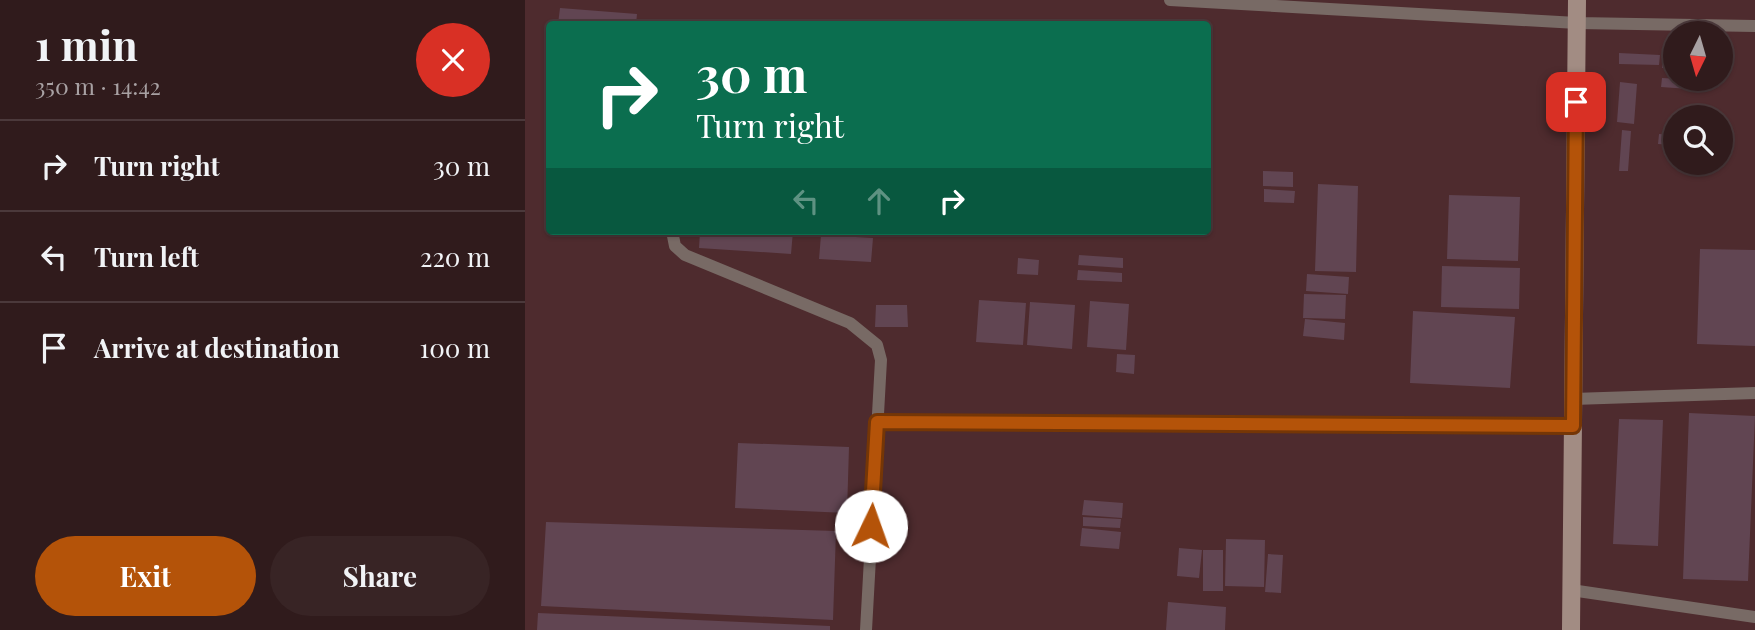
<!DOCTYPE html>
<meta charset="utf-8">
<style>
:root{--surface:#301b1c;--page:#382425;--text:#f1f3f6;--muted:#a8a1a3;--line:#4b393b;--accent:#b45309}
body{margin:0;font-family:"Playfair Display",serif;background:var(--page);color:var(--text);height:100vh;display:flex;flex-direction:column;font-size:26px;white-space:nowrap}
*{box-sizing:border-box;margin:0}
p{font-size:23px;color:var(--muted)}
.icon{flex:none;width:38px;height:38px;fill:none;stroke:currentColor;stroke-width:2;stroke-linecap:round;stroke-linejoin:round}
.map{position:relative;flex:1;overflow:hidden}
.sheet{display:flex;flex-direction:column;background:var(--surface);width:525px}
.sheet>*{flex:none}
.top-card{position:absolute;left:21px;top:21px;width:665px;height:214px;border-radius:7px;box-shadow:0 2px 5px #0004,0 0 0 2px var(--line);background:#0b6e4f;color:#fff;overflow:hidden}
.needle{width:46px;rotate:185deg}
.buttons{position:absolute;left:1138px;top:21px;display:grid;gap:14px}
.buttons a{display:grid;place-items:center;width:70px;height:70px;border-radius:50%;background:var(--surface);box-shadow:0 2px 5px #0004,0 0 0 2px var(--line);font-size:35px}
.pin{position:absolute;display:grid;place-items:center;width:60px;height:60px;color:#fff;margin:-30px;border-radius:14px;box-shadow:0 4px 10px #0006}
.me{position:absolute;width:77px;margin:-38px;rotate:3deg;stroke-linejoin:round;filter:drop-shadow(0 0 5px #0008)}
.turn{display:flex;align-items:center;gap:24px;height:147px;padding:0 35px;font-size:32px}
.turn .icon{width:91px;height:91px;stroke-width:2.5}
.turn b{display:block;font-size:49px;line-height:60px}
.lanes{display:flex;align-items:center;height:66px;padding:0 35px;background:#0003;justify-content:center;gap:35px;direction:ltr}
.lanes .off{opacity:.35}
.round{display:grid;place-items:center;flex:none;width:74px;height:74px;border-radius:37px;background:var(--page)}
.summary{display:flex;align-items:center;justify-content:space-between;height:119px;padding:0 35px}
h1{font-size:42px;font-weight:700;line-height:52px}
.button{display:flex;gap:14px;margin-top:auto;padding:14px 35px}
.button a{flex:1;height:80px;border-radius:42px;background:var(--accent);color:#fff;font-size:28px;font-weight:700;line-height:80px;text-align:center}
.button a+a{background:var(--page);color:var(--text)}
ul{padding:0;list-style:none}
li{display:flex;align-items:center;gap:21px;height:91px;padding:0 35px;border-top:2px solid var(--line)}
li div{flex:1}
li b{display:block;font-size:26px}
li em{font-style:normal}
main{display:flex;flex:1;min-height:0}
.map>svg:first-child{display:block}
</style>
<main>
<section class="sheet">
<div class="summary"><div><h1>1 min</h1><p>350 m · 14:42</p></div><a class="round" style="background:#d93025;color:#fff"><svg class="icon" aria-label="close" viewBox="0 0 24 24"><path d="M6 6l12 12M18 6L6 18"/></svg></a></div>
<ul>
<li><svg class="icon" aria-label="right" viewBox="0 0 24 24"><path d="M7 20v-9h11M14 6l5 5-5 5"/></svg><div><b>Turn right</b></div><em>30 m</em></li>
<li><svg class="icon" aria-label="left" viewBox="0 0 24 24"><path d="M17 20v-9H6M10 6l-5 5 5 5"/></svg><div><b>Turn left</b></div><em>220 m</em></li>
<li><svg class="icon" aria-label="arrive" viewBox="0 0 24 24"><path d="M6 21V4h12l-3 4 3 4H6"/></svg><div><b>Arrive at destination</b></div><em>100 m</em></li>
</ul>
<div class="button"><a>Exit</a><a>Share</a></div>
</section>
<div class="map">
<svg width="1230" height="630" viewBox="0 0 1230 630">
<rect width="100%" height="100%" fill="#402426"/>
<!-- built -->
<path fill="#4e2b2e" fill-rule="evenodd" d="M0,0h1230v630h-1230zM24,24h658v207h-658zM1150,33h45v46h-45zM1150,117h45v46h-45z"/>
<!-- building -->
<path fill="#614552" d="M35,8l77,6 -1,10h-78z
M306,20l37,3 -1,1h-36z
M1094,53l41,2 -1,10 -40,-1z
M1138,58l12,1v10l-13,-1z
M1137,78l41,2v10l-42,-3z
M1095,82l17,2 -3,40 -17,-2z
M1097,130l9,1 -3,40h-9z
M1134,134l16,1v10l-17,-1z
M738,171l30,1v15l-30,-1z
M793,184l40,2 -2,86 -41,-1z
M739,189l31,2 -1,12 -30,-1z
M924,195l71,2 -2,64 -71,-2z
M175,231h93l-2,23 -92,-6z
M296,235l52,3 -2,24 -52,-3z
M1175,249l55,1v96l-58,-2z
M554,255l44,3v10l-45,-3z
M493,258l21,2 -1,15 -21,-1z
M917,266l78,2 -1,41 -78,-2z
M553,270l44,3v9l-45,-2z
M782,274l42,3 -1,17 -42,-3z
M779,294l42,1 -1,24 -42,-1z
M454,300l47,3 -3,42 -47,-3z
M565,301l39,3 -3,46 -39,-3z
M505,302l45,3 -3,44 -45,-4z
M351,305h31l1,22h-33z
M888,311l102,6 -5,71 -100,-5z
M780,319l40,4 -1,17 -41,-4z
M592,354l18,1 -1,19 -18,-2z
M1164,413l66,3 -7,165 -65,-2z
M1094,419l44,1 -5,126 -45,-2z
M213,443l111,4 -2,66 -112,-5z
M559,500l39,3 -1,15 -40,-3z
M558,517l38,2 -1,9 -37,-2z
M21,522l290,9 -3,89 -292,-14z
M557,528l39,4 -2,17 -39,-3z
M701,539l39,1 -1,47 -39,-1z
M654,548l23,2 -3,28 -22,-2z
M678,550h20v41h-20z
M743,554l15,1 -2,38 -16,-1z
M643,602l58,5 -1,23h-59z
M13,613l292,13v4h-293z"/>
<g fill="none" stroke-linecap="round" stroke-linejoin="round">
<!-- lane -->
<path stroke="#786a65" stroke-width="12" d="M645,0l407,23 178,3
M147,231l3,15 10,9 165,68 27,22 4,15 -15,270
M1048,399l182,-6
M352,422l696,4
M1046,590l184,27"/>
<!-- secondary -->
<path stroke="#a28c83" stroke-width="18" d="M1046,630l6,-630"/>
</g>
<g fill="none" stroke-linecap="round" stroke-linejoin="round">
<defs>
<path id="route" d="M346,526l6,-104 696,4 3,-324"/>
</defs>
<!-- route casing -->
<use href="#route" stroke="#753606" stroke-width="18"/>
<!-- route -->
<use href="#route" stroke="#b45309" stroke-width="12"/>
</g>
</svg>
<div class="buttons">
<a><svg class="needle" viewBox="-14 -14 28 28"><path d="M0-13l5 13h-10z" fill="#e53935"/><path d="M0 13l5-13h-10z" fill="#a8a1a3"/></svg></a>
<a><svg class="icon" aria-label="search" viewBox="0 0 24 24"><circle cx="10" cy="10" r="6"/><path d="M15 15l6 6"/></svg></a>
</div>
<div class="pin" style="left:1051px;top:102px;background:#d93025"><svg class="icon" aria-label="arrive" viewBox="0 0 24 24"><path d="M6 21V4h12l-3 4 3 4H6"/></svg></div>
<svg class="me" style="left:346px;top:526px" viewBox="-20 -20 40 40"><circle r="19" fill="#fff"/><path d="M0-13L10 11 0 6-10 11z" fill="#b45309"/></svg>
<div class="top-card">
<div class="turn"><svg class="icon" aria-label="right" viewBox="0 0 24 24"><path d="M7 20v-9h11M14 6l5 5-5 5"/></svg><div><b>30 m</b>Turn right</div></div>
<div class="lanes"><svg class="icon off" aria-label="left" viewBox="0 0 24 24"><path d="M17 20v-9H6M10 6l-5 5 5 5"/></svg><svg class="icon off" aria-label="ahead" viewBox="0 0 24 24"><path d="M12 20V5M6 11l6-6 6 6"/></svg><svg class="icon" aria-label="right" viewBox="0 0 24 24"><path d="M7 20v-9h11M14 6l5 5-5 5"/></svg></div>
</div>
</div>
</main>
